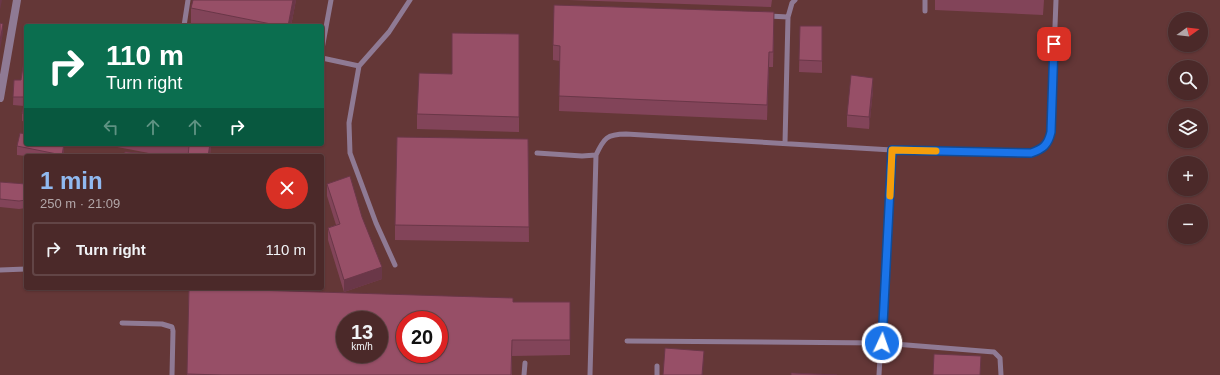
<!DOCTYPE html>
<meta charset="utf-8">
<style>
:root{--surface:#4b2929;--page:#553535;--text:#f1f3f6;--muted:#b2a6a8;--line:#624546;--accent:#90b9f0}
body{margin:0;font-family:Helvetica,sans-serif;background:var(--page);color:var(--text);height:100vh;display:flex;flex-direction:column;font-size:15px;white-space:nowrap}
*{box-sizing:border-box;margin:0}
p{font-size:13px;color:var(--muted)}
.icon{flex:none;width:22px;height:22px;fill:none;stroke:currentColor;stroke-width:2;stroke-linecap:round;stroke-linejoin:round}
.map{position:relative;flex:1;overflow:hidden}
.panel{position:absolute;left:24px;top:154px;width:300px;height:136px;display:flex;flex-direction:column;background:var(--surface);border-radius:4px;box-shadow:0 1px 3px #0004,0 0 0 1px var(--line)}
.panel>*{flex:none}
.hud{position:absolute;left:24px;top:24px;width:300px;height:122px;border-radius:4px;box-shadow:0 1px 3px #0004,0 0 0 1px var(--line);background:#0b6e4f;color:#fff;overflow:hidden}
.needle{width:26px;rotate:75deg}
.controls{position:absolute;left:1168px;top:12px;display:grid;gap:8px}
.controls a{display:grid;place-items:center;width:40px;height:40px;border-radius:50%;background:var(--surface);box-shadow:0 1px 3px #0004,0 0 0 1px var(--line);font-size:20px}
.speed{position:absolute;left:336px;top:311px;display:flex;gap:8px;font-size:20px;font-weight:700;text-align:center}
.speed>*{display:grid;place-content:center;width:52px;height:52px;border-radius:50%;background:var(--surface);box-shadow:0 1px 3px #0004,0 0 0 1px var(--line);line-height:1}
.speed small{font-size:10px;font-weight:400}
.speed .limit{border:6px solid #d22;background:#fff;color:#111}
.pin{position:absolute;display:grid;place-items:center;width:34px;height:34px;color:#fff;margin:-17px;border-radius:8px;box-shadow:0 2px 6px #0006}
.me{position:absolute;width:44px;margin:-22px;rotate:3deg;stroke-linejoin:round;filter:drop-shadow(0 0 3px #0008)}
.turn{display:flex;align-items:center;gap:14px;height:84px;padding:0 16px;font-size:18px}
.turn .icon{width:52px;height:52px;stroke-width:2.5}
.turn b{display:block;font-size:28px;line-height:34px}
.lanes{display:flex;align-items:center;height:38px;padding:0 16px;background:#0003;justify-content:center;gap:20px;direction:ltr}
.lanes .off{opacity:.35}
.round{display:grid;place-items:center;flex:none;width:42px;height:42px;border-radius:21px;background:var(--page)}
.overview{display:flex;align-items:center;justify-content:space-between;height:68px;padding:0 16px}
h1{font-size:24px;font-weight:700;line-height:30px;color:var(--accent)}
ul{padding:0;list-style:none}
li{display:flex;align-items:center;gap:12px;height:54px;margin:0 8px 6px;padding:0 8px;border:2px solid var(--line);border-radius:4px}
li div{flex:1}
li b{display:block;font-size:15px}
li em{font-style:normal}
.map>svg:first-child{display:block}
</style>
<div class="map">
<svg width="1220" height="375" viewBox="0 0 1220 375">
<rect width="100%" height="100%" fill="#643737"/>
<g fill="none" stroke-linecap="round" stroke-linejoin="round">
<!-- service -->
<path stroke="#8f7a94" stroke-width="5" d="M925,11v-11
M769,16l19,1
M184,26l4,-26
M322,49l9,-49
M322,58l37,8 -10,57 1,30 26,70 19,42
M359,66l30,-34 21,-32
M785,143l3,-126 4,-14 3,-3
M537,153l45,3 14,-1
M0,270l26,-1
M122,323l40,1 10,3 1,4 -1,44
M627,341l255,2 112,9 6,6 1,17
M524,375l1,-12
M590,375l6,-220c8,-17 11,-21 30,-21l266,16 139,3c12,-4 17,-8 20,-21l5,-132
M657,375v-9
M879,375l13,-225"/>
<!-- minor -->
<path stroke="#8f7a94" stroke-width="8" d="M0,98l17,-98"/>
</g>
<!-- wall -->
<path fill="#824459" d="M296,0l-5,26h-86l-14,-3v-15z
M568,0h204l-1,7z
M935,0h109l-1,15 -108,-5z
M800,26h22v47l-23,-1z
M774,27l-1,40h-4l-2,53 -208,-9 1,-50 -7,-1v-15z
M519,34v98l-102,-3v-15l35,-40z
M26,61v61l-4,-1v-8l2,-7 -11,-1 1,-25h7z
M873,90l-4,39 -22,-2v-12z
M528,139l1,103 -134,-2v-15z
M64,144v5l-1,7h-37l-9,-1v-9z
M112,144h99l-1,12h-86l30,-2 -42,-8z
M0,182l26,2v24l-7,1 -19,-2z
M327,184l55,95 -38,13 -16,-52v-12l8,-3 -9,-29z
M189,288l324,14h57v53l-58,1v19h-325z"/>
<!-- shaded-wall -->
<path fill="#6a3748" d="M0,0h2l-2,10z
M293,0h3l-5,26h-3z
M774,12v15l-1,40v-15z
M3,24v9l-3,17v-9z
M769,52v15l-2,53v-15z
M873,78v12l-4,39v-12z
M64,144v5l-1,7h-1z
M210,144h1l-1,12h-2z
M382,267v12l-38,13v-12z
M704,351l-1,24h-1z"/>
<!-- building -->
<path fill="#974f67" stroke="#6a3748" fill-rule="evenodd" d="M193,0h100l-5,26h-7l-90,-18z
M554,5l220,7 -1,40h-4l-2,53 -208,-9 1,-50 -7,-1z
M0,23l3,1 -3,17z
M800,26h22v35l-23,-1z
M452,33l67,1v83l-102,-3 2,-41 33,1z
M24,60l2,1v36h-13l1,-17h7z
M851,75l22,3 -4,39 -22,-2z
M25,101h1v13l-4,-1z
M20,133l6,1v10h38l-2,11 -45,-9z
M397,137l131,2 1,88 -134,-2z
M179,144h31l-2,12h-20l1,-10z
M125,152l58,4h-59z
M350,176l12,41 20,50 -38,13 -16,-52 12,-4 -13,-40z
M0,182l26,2v16l-7,1 -19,-2z
M189,288l324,10v4h57v38h-58l-1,35h-289l-35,-1zM345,320h34v34h-34zM405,320h34v34h-34z
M665,348l39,3 -2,24h-39z
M934,354l47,2 -1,19h-47z
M791,373l46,2h-46z"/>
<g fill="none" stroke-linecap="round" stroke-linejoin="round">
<defs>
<path id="route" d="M882,343l10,-193 139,3c12,-4 17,-8 20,-21l3,-88"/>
</defs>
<!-- route casing -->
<use href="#route" stroke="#114b97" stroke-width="10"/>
<!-- route -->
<use href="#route" stroke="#1a73e8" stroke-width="7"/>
<!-- slow -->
<path stroke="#f59e0b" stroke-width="7" d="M890,196l2,-46 44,1"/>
</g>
</svg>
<div class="controls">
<a><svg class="needle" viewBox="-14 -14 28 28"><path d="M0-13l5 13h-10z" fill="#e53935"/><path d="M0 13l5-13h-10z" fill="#b2a6a8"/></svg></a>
<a><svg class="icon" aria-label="search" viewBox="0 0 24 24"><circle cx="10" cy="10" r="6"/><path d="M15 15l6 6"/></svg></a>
<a><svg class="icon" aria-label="layers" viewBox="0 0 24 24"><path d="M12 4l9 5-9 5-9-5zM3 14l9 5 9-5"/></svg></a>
<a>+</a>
<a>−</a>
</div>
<div class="speed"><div>13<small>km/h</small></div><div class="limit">20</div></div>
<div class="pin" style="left:1054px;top:44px;background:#d93025"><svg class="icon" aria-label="arrive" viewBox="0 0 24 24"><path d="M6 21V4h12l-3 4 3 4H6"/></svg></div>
<svg class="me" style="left:882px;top:343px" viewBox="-20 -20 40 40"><circle r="17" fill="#1a73e8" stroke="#fff" stroke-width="3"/><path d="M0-11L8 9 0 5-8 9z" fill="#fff"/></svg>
<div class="hud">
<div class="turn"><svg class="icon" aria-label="right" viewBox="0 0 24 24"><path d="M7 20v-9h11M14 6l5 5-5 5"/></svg><div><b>110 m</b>Turn right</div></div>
<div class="lanes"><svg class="icon off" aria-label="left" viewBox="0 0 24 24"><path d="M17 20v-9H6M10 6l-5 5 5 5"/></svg><svg class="icon off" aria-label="ahead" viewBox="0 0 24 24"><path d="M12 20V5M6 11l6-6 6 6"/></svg><svg class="icon off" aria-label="ahead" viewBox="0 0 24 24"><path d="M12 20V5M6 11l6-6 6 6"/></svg><svg class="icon" aria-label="right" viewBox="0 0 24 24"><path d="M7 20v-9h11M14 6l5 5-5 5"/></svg></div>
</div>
<section class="panel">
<div class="overview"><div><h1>1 min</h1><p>250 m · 21:09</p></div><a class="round" style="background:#d93025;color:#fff"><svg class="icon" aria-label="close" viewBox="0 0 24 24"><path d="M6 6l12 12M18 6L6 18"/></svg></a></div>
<ul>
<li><svg class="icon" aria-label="right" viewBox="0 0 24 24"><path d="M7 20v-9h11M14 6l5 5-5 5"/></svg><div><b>Turn right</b></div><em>110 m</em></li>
</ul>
</section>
</div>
